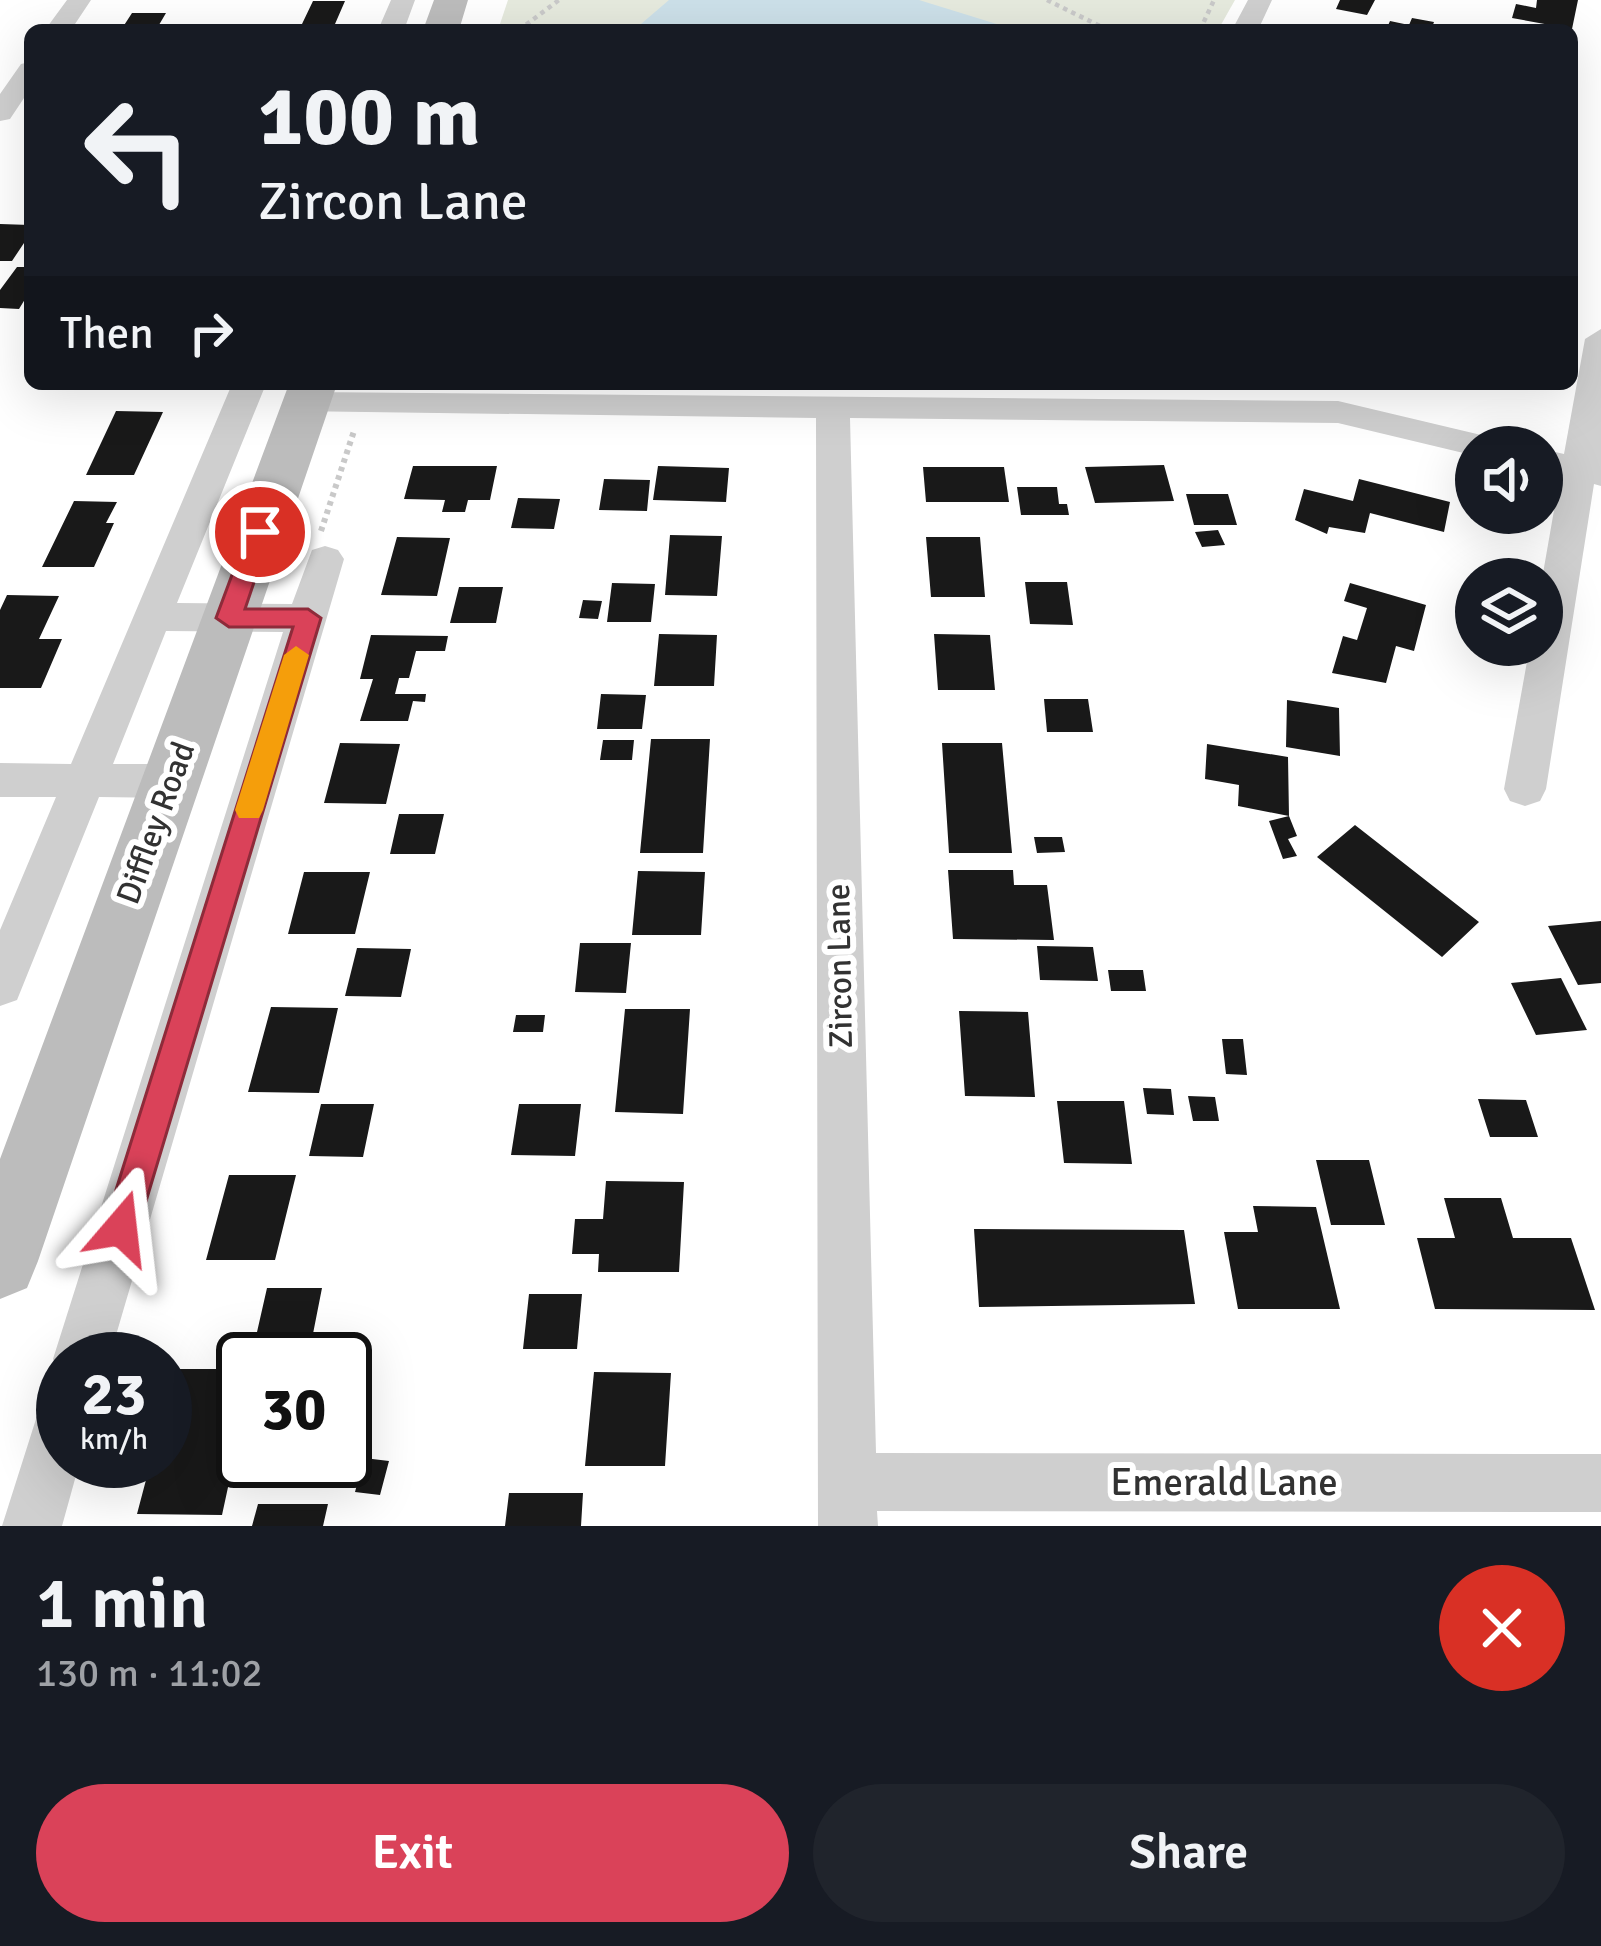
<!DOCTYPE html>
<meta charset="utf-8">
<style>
:root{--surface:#171b24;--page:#20242c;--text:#f1f3f6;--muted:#9ea1a6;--accent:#da4259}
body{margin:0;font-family:Signika,sans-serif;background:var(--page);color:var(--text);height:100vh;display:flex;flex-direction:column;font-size:45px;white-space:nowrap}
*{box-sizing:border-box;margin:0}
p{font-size:39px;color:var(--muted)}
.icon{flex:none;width:66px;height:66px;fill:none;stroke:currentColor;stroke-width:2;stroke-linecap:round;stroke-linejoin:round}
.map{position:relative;height:1526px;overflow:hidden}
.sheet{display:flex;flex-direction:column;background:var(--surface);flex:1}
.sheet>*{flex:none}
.banner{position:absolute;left:24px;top:24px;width:1554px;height:366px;border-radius:18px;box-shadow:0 12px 48px #0002;background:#171b24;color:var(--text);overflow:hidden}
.tools{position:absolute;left:1455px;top:426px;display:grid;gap:24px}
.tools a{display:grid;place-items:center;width:108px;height:108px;border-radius:50%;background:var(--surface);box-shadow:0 12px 48px #0002;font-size:60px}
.speed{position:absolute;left:36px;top:1332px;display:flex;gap:24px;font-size:60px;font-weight:700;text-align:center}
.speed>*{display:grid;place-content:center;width:156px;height:156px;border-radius:50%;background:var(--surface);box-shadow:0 12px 48px #0002;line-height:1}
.speed small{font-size:30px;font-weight:400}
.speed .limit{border:6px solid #111;border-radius:18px;background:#fff;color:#111}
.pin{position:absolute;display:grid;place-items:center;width:102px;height:102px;color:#fff;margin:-51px;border:6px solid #fff;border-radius:50%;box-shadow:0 3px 12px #0007}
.me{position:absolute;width:132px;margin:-66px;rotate:17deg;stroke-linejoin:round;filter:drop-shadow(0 0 9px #0008)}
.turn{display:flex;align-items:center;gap:42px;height:252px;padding:0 36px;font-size:54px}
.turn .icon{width:156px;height:156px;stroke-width:2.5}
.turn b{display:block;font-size:84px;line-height:102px}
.then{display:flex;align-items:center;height:114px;padding:0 36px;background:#0003;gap:24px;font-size:45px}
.round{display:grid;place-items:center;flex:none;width:126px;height:126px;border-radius:63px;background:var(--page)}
.overview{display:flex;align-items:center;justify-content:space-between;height:204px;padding:0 36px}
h1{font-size:72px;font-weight:600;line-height:90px}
.button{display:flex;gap:24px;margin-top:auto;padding:24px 36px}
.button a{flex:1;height:138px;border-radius:72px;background:var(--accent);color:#fff;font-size:48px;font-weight:600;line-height:138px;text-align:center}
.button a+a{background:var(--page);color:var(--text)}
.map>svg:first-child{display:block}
</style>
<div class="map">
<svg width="1601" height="1526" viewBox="0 0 1601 1526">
<rect width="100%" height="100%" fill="#fff"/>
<!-- green -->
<path fill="#e6eade" d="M508,0h727l-17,30h-720z"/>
<!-- water -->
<path fill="#cce0e9" d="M669,0h250l97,30h-382z"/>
<!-- building -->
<path fill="#191919" d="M1340,0h35l-8,15 -31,-6z
M1537,0h41l-6,29 -60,-11 4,-14 20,4z
M313,1h32l-10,23h-33z
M132,13h34l-10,17h-35z
M1412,18l22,4 -3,8h-45l4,-9 19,4z
M0,224l30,1v9l-18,27h-12z
M17,267h13v24l-11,18 -19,-1v-18z
M116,411l47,1 -29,63h-48z
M1164,465l10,36 -79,2 -10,-36z
M413,466h84l-7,34h-22l-3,12h-23l3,-12 -41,-1z
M658,466l71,2 -3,34 -73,-2z
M923,467h81l5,35h-83z
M604,479l46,1 -3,31 -48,-1z
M1359,479l91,23 -6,30 -74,-19 -5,20 -36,-6 -2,7 -32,-14 9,-31 49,12z
M1017,487h40l2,17h8l2,11h-48z
M1186,494h42l9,31h-43z
M518,498l42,1 -6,30 -43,-1z
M74,501l43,1 -11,21h8l-20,44h-52z
M1218,530l7,15 -23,2 -7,-15z
M670,535l52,1 -5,60 -52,-1z
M397,537l53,1 -13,58 -56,-1z
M926,537h54l5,60h-54z
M1025,582h42l6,43 -43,-1z
M612,583l43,1 -4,38h-44z
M1350,583l76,22 -12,46 -18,-5 -10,37 -54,-10 11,-37 14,4 10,-32 -23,-7z
M459,587h44l-7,36h-46z
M7,595l52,1 -20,43h23l-21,49h-41v-78z
M583,600l19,1 -4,18 -19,-1z
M659,634l58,1 -3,51h-60z
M934,634l56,1 5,55h-57z
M371,635l77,1 -3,15h-29l-7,27h-10l-4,16h31l-1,8 -12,-1 -5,20h-48l13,-42h-13z
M601,694l45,1 -4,34h-45z
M1044,699h44l5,33h-46z
M1287,700l52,8 1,48 -54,-9z
M651,739h59l-7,114h-63z
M603,740h31l-2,20h-32z
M340,743l60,1 -14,60 -62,-1z
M942,743h60l10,110h-63z
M1207,744l81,13 1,59 8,20 -9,3 9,17 -14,3 -14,-38 20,-5 -51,-10 1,-21 -34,-6z
M399,814h45l-9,40h-45z
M1355,825l124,97 -37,35 -125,-100z
M1034,837h28l3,15 -28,1z
M948,870h65l1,15h33l7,55 -101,-1z
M638,871l67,1 -4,63h-69z
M304,872h66l-15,62h-67z
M1601,921v62l-23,2 -30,-59z
M580,943h51l-5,50 -51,-1z
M1037,946l56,1 5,34 -58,-1z
M357,948l54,1 -10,48 -56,-1z
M1108,970h35l3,21h-35z
M1561,978l26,52 -51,5 -25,-52z
M271,1007l67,1 -19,85 -71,-1z
M625,1009h65l-7,105 -68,-2z
M959,1011l69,1 7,85 -70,-1z
M516,1015h29l-2,17h-30z
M1222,1039h21l4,36 -21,-1z
M1143,1088l28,1 3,26 -27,-1z
M1188,1096l27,1 4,24h-26z
M1478,1099l48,1 12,37h-48z
M1057,1101h67l8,63 -68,-1z
M321,1104h53l-11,53 -54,-1z
M519,1104h62l-6,52 -64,-1z
M1316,1160h53l16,65h-54z
M229,1175h67l-21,85h-69z
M606,1181l78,1 -5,90h-81l1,-18h-27l3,-35h28z
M1444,1198h57l12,40h58l24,72 -160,-1 -18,-71h38z
M1253,1206l63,1 24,102h-102l-14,-77h34z
M974,1229l210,1 11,74 -216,3z
M267,1288h55l-13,66h-57z
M529,1294h53l-5,55h-54z
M175,1369h68v92h24l-4,17h-33l-8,37 -85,-1 14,-53h14v-53z
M594,1372l77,1 -6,93h-80z
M364,1458l25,3 -9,34 -25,-3z
M509,1493h74l-2,33h-76z
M258,1504h70l-5,22h-71z"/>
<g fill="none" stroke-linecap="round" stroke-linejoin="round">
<!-- path-far1 -->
<path stroke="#c9c9c9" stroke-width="4.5" stroke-dasharray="4.5 4.5" stroke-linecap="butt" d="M1047,0l61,30
M519,30l40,-30
M1200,30l14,-30"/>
<!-- path -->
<path stroke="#c9c9c9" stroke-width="6" stroke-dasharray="4.5 4.5" stroke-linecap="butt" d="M321,531l33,-100"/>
<!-- street -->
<path fill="#cfcfcf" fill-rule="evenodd" d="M67,0h24l-20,30h-26z
M391,0h24l-11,30h-26z
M1248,0h24l-14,30h-26z
M30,62v27l-20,30 -10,2v-27l21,-30z
M1601,329v157l-7,-2 -48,305 -6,12 -15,5 -15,-5 -6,-12 26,-144h12v-66l18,-103 -18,-5v-22l22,5 21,-115z
M232,384h34l-89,219 115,1 20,-54 13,-4 13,4 6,9 -235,800h-46v20l-10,-20 230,-727 -117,-1 -53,133h58l15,5 6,12 -6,12 -15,5 -72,-1 -82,203 -17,6v-76l56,-133h-56v-34l71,1z
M306,392l1032,9 160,38 5,8h-27v9l-138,-33 -488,-5 26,1035 725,1v58l-724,-1 1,15h-60l-2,-1108 -522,-7 -5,-8 5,-8z
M63,1388v73h17l-18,65h-60l41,-129z"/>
<!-- secondary -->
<path fill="#bcbcbc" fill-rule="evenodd" d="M434,0h34l-9,30h-36z
M289,384h48l-299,877 -11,27 -27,11v-140z"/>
</g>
<!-- route -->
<path fill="#da4259" stroke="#8e2b3a" stroke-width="3" d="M260,523l11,9 -26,77h63l13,9 -183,610 -5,12 -12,5 -12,-5 -5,-12 189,-601h-64l-13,-9 32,-86z"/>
<!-- slow -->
<path fill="#f59e0b" d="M296,646l13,9 -46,155 -4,8h-20l-4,-8 49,-155z"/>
<g text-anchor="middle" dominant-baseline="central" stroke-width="12" stroke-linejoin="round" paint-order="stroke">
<!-- street labels -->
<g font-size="33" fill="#323232" stroke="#fff">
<text transform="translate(156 823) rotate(-70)">Diffley Road</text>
<text transform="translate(840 966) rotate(-91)">Zircon Lane</text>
</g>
<!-- near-street labels -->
<g font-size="39" fill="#323232" stroke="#fff">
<text x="1224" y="1482">Emerald Lane</text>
</g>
</g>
</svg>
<div class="tools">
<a><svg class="icon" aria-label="sound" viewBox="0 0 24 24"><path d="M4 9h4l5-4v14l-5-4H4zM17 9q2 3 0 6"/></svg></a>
<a><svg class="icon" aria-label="layers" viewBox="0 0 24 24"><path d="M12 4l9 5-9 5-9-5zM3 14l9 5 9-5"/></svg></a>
</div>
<div class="speed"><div>23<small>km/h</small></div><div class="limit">30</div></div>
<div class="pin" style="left:260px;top:532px;background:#d93025"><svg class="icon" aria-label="arrive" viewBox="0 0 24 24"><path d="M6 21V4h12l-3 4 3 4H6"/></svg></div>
<svg class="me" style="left:121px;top:1228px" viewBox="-20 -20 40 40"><path d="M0-17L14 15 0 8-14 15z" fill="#da4259" stroke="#fff" stroke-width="4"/></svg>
<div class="banner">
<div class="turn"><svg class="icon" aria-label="left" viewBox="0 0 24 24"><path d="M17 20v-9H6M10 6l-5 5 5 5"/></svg><div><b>100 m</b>Zircon Lane</div></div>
<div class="then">Then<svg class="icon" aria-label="right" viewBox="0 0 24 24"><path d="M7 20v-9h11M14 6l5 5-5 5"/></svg></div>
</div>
</div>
<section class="sheet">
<div class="overview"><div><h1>1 min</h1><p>130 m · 11:02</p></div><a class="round" style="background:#d93025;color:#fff"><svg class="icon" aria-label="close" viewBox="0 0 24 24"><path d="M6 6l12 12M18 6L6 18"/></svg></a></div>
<div class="button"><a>Exit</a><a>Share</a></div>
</section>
